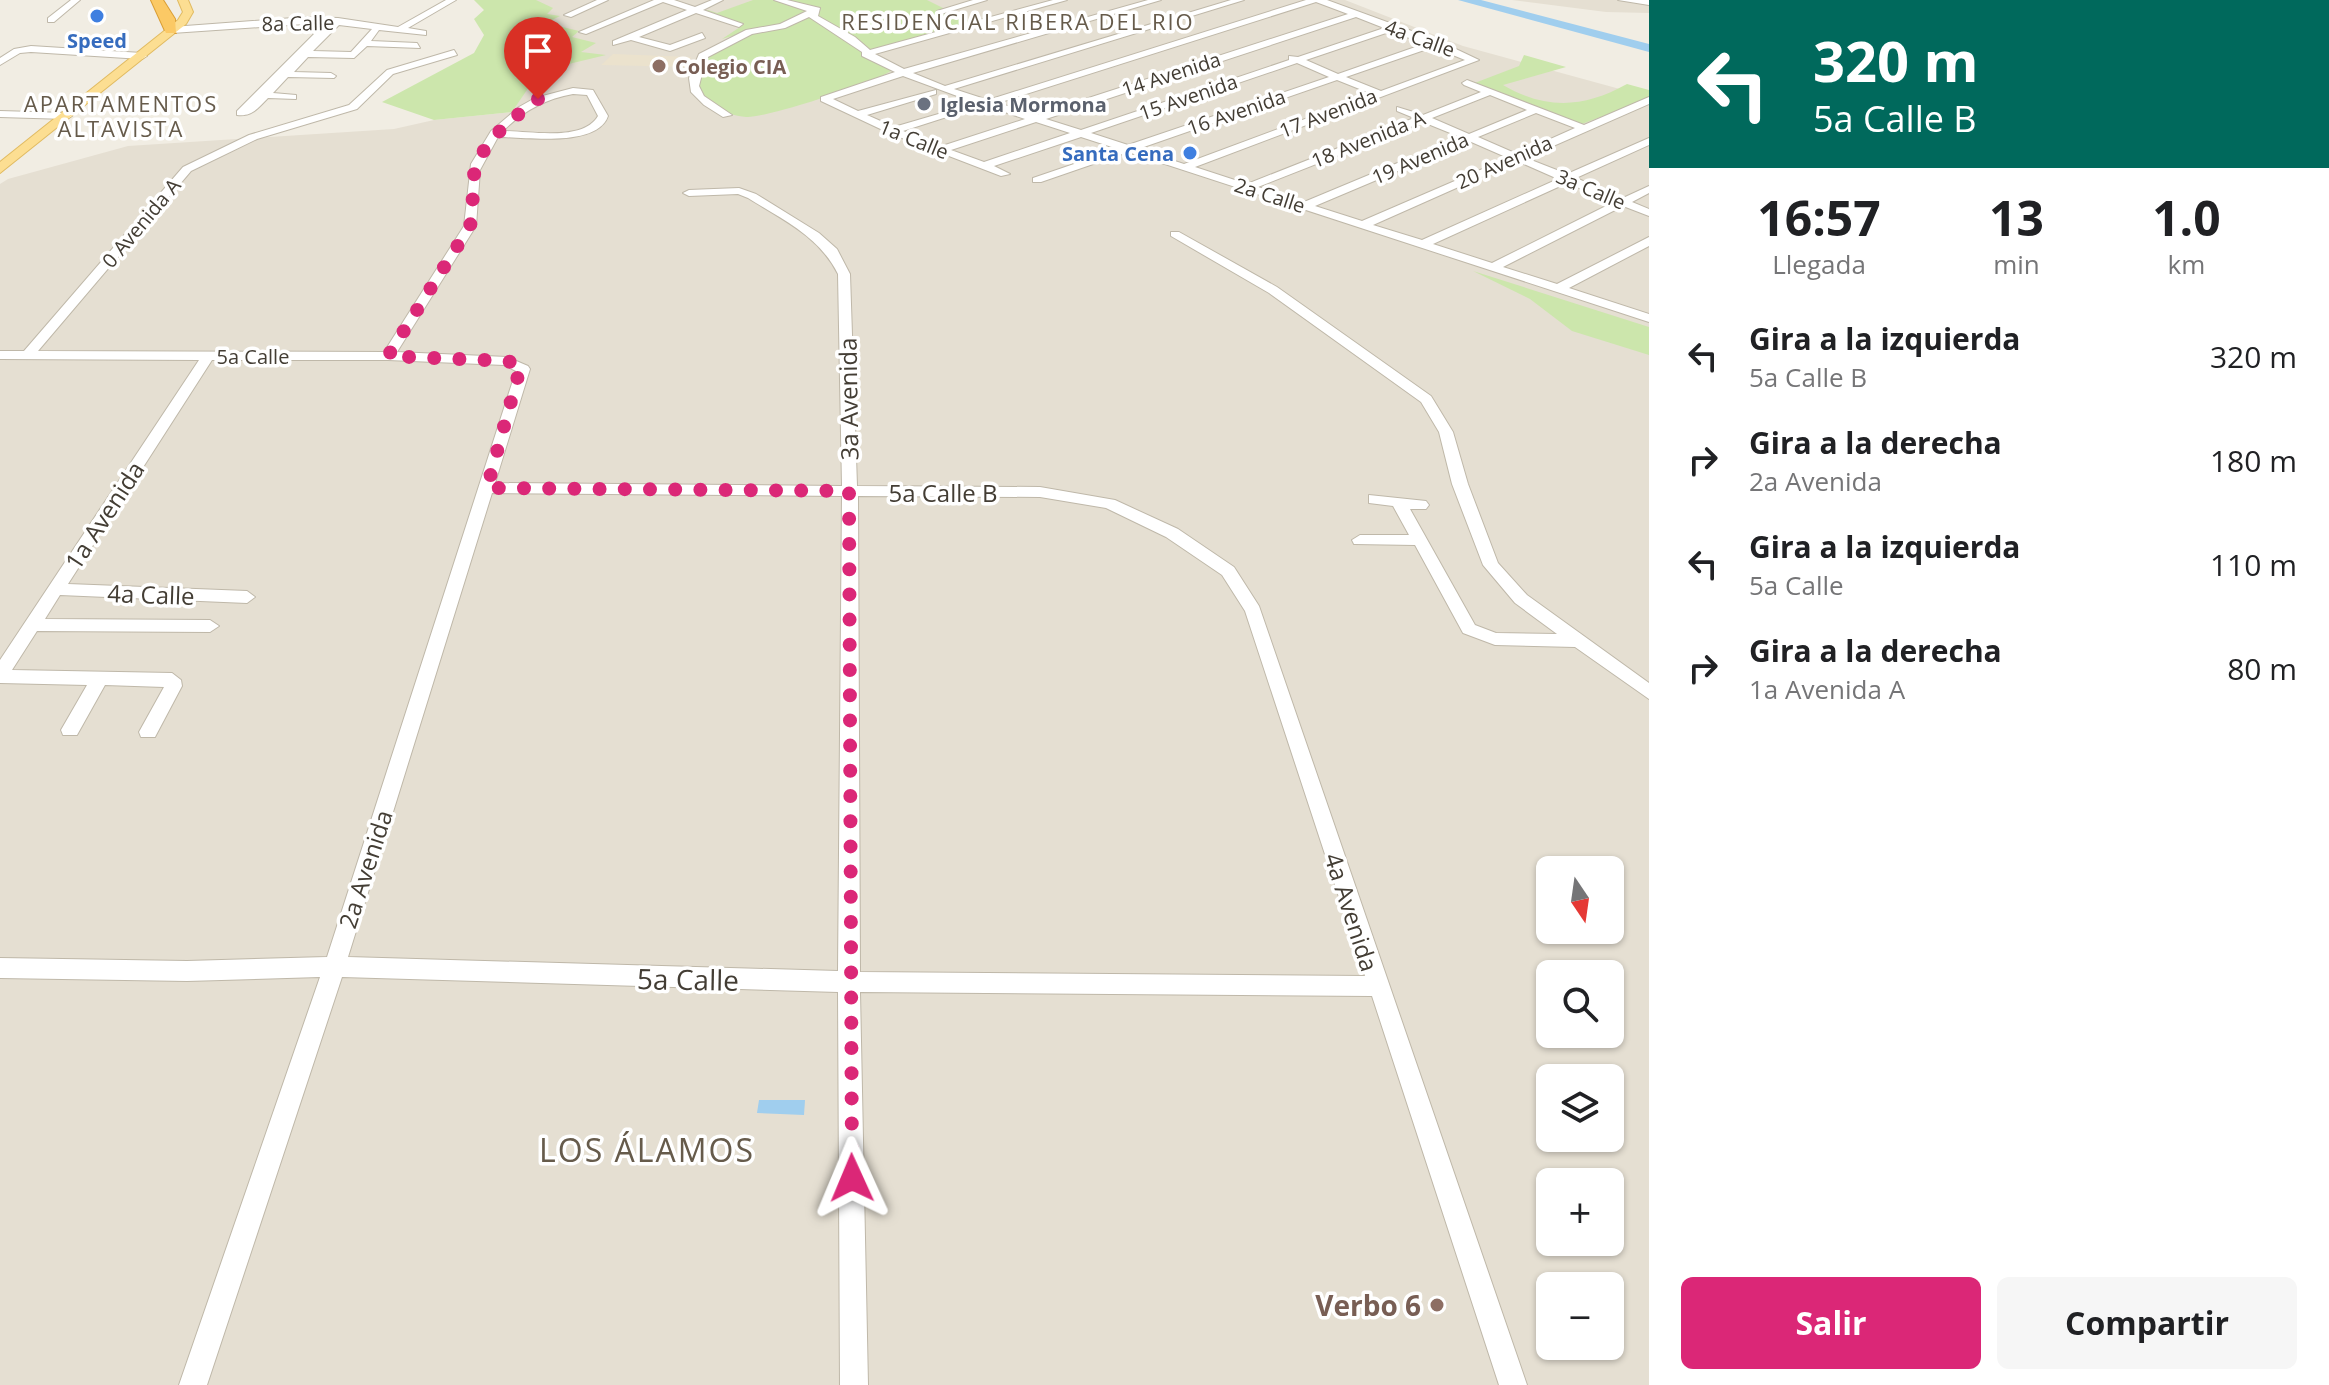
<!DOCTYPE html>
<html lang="es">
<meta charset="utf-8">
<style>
:root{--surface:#fff;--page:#f6f6f6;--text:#202124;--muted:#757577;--accent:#db2777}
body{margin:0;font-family:"Open Sans",sans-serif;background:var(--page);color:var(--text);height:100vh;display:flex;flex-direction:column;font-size:30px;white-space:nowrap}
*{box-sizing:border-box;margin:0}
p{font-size:26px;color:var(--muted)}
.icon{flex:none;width:44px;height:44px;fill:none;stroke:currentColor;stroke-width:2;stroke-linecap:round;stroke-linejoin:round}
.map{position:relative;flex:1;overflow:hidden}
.side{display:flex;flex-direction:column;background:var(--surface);width:680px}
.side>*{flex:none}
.hud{background:#00695c;color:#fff;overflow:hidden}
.needle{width:52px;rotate:167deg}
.controls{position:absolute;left:1536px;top:856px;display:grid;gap:16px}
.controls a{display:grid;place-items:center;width:88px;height:88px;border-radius:12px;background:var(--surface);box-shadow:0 2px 6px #0004;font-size:40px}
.pin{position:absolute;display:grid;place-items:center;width:68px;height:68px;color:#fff;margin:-82px -34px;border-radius:50% 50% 50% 0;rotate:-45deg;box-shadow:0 0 8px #0007}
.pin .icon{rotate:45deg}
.me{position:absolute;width:88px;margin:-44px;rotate:359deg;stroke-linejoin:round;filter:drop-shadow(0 0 6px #0008)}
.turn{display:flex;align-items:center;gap:28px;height:168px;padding:0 32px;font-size:36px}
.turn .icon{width:104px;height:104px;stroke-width:2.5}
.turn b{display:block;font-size:56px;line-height:68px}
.eta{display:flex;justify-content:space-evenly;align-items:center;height:136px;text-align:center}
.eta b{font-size:48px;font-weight:700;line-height:56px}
.action{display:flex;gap:16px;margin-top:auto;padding:16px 32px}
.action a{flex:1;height:92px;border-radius:12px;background:var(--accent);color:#fff;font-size:32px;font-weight:700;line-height:92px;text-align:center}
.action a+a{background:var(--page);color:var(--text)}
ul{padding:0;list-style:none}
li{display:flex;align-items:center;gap:24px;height:104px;padding:0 32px}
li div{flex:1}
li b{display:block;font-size:30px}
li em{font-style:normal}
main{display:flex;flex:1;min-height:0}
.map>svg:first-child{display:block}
</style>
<main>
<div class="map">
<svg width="1649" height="1385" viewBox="0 0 1649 1385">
<rect width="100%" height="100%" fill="#f1ede3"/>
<!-- residential -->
<path fill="#e5dfd2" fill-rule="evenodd" d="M506,0h839l118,46 186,51v1288h-1649v-1201l8,-5 120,-33 266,-17 40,-9 78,-8 18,-28 -16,-7 59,-15zM1550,870h60v60h-60zM1550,974h60v60h-60zM1550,1078h60v60h-60zM1550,1182h60v60h-60zM1550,1286h60v60h-60z
M1512,0h137v13l-43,-1z"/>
<!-- education -->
<path fill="#ebe2cd" d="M613,54l78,3 -3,10 -87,-2z"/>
<!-- green -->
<path fill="#cce6ac" d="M474,0h62l17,8 -6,6 13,2 -14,7 33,8 -7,6 24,6 -15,9 25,3 -91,22 16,7 -19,28 -78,8 -52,-18 92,-49 10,-18 -10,-16 10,-9z
M753,0h174l48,24 -111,29 28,17c-12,11 -128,49 -146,47 -20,-2 -34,-9 -49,-22 3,-44 8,-41 45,-62l-20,6 18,-12 -41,-13 9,-4 9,3z
M1524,55l42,12 -63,18c43,25 81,23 124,-1l22,6v9l-70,26 -107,-41 47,-18z
M1473,271l176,56v28l-77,-24 -42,-32z"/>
<!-- water -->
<path fill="#a0ceee" d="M759,1100h46l-1,15 -47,-2z"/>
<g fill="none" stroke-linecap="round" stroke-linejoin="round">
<!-- river -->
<path fill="#a0ceee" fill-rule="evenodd" d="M1458,0h23l168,44v8z"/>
<defs>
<path id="minor" d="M71,0h9l-26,22h-6v-4z
M446,0h10l-48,28 18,3v4l-47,-5 -8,11 46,2 3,5 -53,-2 -13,12 -46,-1 -14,15 37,1 5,3 -2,2 -46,-1 -15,16 23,2v4l-28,-1c-10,10 -16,19 -31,17v-4l77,-77 -9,-10 -133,9 -4,-3 4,-3 134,-10 32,1 60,9zM314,23l16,1 -8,8zM339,25l33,4 -21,23 -38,-1z
M597,0h11l-37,17 -7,-2z
M654,0h20l21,7 17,-7h11l-20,10 40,14 -4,3 -43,-14 -57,24 31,8 32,-12 3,5 -35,13 -39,-11 -18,5v-4l74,-31 -24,-8 -77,32 -7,-2z
M774,0h13l33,8 -2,8 37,21 15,13 183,-50h14l-192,54 29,15 244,-69h13l-248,73 32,13 286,-86h13l-290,89 34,11 318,-100h21l112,41 40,19 -284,107 52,17 167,-66 -17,-7v-4l26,8 58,-23 -17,-7 -2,-2 5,-3 117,45 65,-28v7l-123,54 41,16 82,-36v7l-73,33 47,20 26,-12v7l-17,9 17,7v7l-26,-10 -120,61 54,17 92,-47v9l-80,42 80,26v8l-521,-170 -87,30h-8v-4l85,-29 -37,-12 -87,29 16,8 -9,2 -112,-43 -68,-32v-4l74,-25 -33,-16v-4l-53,-35 -24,11 -33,6 -46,24 -7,28 5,10 28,19 -9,2 -19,-12 -13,-13 -2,-14 10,-24 47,-24 34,-6 27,-13zM1316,2l32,12 -312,101 -38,-12zM1356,17l28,11 -86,29 -9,-1v4l-208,70 -35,-11zM1392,31l32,13 -86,30 -32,-14zM1433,47l32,13 -84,31 -35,-14zM1297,63l32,14 -201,68 -37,-12zM903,76l73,27 -82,24 -27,-12 69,-21v-4l-78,21 -25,-12zM1337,80l35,14 -188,70 -46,-15zM1490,95l37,15 -58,24 -37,-16zM984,105l41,14 -83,27 -39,-15zM1536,113l39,15 -58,26 -39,-17zM1036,122l34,11 -86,29 -33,-12zM1423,122l37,15 -156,65 -46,-15zM1469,141l39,17 -146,63 -47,-15zM1517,161l41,18 -136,61 -49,-15zM1567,183l47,19 -122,61 -59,-19z
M973,0h14l-46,14 -4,-3z
M1618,0h31v5z
M31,46l111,7 5,3 -5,3 -111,-7 -11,1 -20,12v-7l14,-9z
M454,50l3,5 -64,19 -36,35 -100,30 -66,32 -153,180 346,1 80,-126 7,-62 20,-33 28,-24 16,-9 38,-10 20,2 15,26c-11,32 -83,21 -110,21l-18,33 -4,56 -79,126 110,5 21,9 2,3 -35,114 347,3 -4,-212c-19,-38 -55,-54 -90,-76l-10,-4 -49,2 -6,-3 6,-3 50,-2 17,6 63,39 18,16 13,25 7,212 183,1 75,13 63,29 56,38 25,39 268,779h-28l-127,-389 -512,-4 8,393h-28l-2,-393 -496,-15 -135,408h-28l141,-408 -133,4 -187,-3v-20l187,3 140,-4 189,-586 -12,-6 -116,-5h-176l-144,224 179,7 8,6 -8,6 -187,-8 -15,24 165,1 9,6 -9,6 -173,-1 -25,39 160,3 9,7 1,6 -27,51h-14l-2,-5 25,-45 -59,-2 -28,50h-14l-2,-5 26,-45 -87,-2v-23l199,-300 -199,-1v-8h24l159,-184 66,-32 100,-30 38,-35zM573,94l14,1 11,21c-15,26 -69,15 -95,15 20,-20 42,-32 70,-37zM492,493l350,3 -4,475 -490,-14zM858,496l182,1 66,11 60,29 56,38 23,36 120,365 -505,-4z
M0,111l67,2 5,3 -5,3 -67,-2z
M1171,232h8l98,55 154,109 22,36 15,52 30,79 29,32 122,88v16l-74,-52 -80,-2 -32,-12 -48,-88 -61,-1 -2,-4 8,-5h49l-16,-29 -24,-3v-8l57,6 3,4 -3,4h-16l65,116 21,8 61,1 -42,-31 -32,-38 -31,-81 -13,-52 -18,-30 -152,-109 -98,-57z"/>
<path id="major" d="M178,0h10l5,12 -7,12 -186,149v-11l178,-142 5,-8z"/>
<path id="highway" d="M151,0h12l12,19 1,14h-10z"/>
</defs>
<!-- minor casing -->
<use href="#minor" stroke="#bfb8a9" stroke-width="2"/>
<!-- major casing -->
<use href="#major" stroke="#e1bb62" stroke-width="2"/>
<!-- highway casing -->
<use href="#highway" stroke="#da9e35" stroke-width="2"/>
<!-- minor -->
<use href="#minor" fill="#fff" fill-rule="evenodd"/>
<!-- major -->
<use href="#major" fill="#fcde92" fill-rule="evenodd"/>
<!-- highway -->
<use href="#highway" fill="#fbc965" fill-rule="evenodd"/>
</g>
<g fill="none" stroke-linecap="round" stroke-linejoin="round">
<!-- route -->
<path stroke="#db2777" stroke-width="14" stroke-dasharray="0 25.2" d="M538,99c-27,21 -62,46 -65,83 -1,15 1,28 -3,44l-82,130 119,5 14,4 -34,123 362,3 3,687"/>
</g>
<!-- markers -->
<g fill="#3f7fe0" stroke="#fff" stroke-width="3">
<circle cx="97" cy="16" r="8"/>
<circle cx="1190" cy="153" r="8"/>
</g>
<g fill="#8d6e63" stroke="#fff" stroke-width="3">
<circle cx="659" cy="66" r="8"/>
<circle cx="1437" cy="1305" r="8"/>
</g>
<circle fill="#6b7280" stroke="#fff" stroke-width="3" cx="924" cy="104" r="8"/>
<g text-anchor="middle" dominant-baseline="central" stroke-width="7" stroke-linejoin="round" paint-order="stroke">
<!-- far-street labels -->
<g font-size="20" fill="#433d34" stroke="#fff">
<text transform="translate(298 23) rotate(-1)">8a Calle</text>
<text transform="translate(1420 38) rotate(20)">4a Calle</text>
<text transform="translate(1171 74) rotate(-18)">14 Avenida</text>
<text transform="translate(1188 97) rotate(-19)">15 Avenida</text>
<text transform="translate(1236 112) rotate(-19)">16 Avenida</text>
<text transform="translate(1328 113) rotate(-21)">17 Avenida</text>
<text transform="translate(914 139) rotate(22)">1a Calle</text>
<text transform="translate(1368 139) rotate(-22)">18 Avenida A</text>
<text transform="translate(1420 158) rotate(-23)">19 Avenida</text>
<text transform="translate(1504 162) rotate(-24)">20 Avenida</text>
<text transform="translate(1591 189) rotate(23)">3a Calle</text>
<text transform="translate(1270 195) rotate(18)">2a Calle</text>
<text transform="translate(141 223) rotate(-50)">0 Avenida A</text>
<text x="253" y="356">5a Calle</text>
</g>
<!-- far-shop labels -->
<g font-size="20" font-weight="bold" fill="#366cbe" stroke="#fff">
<text x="97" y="40">Speed</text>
<text x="1174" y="153" text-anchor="end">Santa Cena</text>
</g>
<!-- far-education labels -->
<g font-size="20" font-weight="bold" fill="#785e54" stroke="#fff" text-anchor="start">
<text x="675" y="66">Colegio CIA</text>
</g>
<!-- far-worship labels -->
<g font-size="20" font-weight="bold" fill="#5b616d" stroke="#fff" text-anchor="start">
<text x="940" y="104">Iglesia Mormona</text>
</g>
<!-- far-neighbourhood labels -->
<g font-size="22" letter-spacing="2" fill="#665b4b" stroke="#fff">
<text x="1018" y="21">RESIDENCIAL RIBERA DEL RIO</text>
<text x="121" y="103">APARTAMENTOS<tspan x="121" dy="25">ALTAVISTA</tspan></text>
</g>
<!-- street labels -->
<g font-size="24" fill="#433d34" stroke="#fff">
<text transform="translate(848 399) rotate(-91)">3a Avenida</text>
<text x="943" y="492">5a Calle B</text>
<text transform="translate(104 515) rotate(-57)">1a Avenida</text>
<text transform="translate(151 594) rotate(2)">4a Calle</text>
<text transform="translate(365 869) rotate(-72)">2a Avenida</text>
<text transform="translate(1352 912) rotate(72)">4a Avenida</text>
</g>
<!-- near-street labels -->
<g font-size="28" fill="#433d34" stroke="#fff">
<text transform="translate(688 979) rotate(1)">5a Calle</text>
</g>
<!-- near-education labels -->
<g font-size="28" font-weight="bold" fill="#785e54" stroke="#fff" text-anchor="end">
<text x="1421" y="1305">Verbo 6</text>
</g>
<!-- near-neighbourhood labels -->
<g font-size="32" letter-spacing="2" fill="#665b4b" stroke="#fff">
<text x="647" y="1149">LOS ÁLAMOS</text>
</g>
</g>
</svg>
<div class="controls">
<a><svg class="needle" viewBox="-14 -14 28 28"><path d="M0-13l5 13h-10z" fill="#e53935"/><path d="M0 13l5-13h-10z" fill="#757577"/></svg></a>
<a><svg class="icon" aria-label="search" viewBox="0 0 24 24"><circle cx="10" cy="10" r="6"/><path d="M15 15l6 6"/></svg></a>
<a><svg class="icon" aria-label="layers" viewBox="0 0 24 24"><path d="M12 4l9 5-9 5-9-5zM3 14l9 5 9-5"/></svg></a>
<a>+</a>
<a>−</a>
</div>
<div class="pin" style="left:538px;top:99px;background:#d93025"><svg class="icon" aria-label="arrive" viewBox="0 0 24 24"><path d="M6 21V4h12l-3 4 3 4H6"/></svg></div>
<svg class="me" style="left:852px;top:1178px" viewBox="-20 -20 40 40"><path d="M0-17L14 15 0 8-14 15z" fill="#db2777" stroke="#fff" stroke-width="4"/></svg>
</div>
<section class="side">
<div class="hud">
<div class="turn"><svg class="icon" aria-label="left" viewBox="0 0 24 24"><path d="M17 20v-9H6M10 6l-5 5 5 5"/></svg><div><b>320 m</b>5a Calle B</div></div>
</div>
<div class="eta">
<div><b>16:57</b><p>Llegada</p></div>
<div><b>13</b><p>min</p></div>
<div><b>1.0</b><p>km</p></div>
</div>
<ul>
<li><svg class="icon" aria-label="left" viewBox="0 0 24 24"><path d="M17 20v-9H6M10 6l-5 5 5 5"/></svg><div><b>Gira a la izquierda</b><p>5a Calle B</p></div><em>320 m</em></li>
<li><svg class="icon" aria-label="right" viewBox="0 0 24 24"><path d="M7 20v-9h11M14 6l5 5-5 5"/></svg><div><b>Gira a la derecha</b><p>2a Avenida</p></div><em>180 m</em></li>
<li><svg class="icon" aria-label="left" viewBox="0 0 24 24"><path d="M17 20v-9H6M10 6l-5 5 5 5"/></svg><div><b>Gira a la izquierda</b><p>5a Calle</p></div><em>110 m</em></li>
<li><svg class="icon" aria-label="right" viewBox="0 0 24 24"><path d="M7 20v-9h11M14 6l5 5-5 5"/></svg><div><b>Gira a la derecha</b><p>1a Avenida A</p></div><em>80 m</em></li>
</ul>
<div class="action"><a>Salir</a><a>Compartir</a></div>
</section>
</main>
